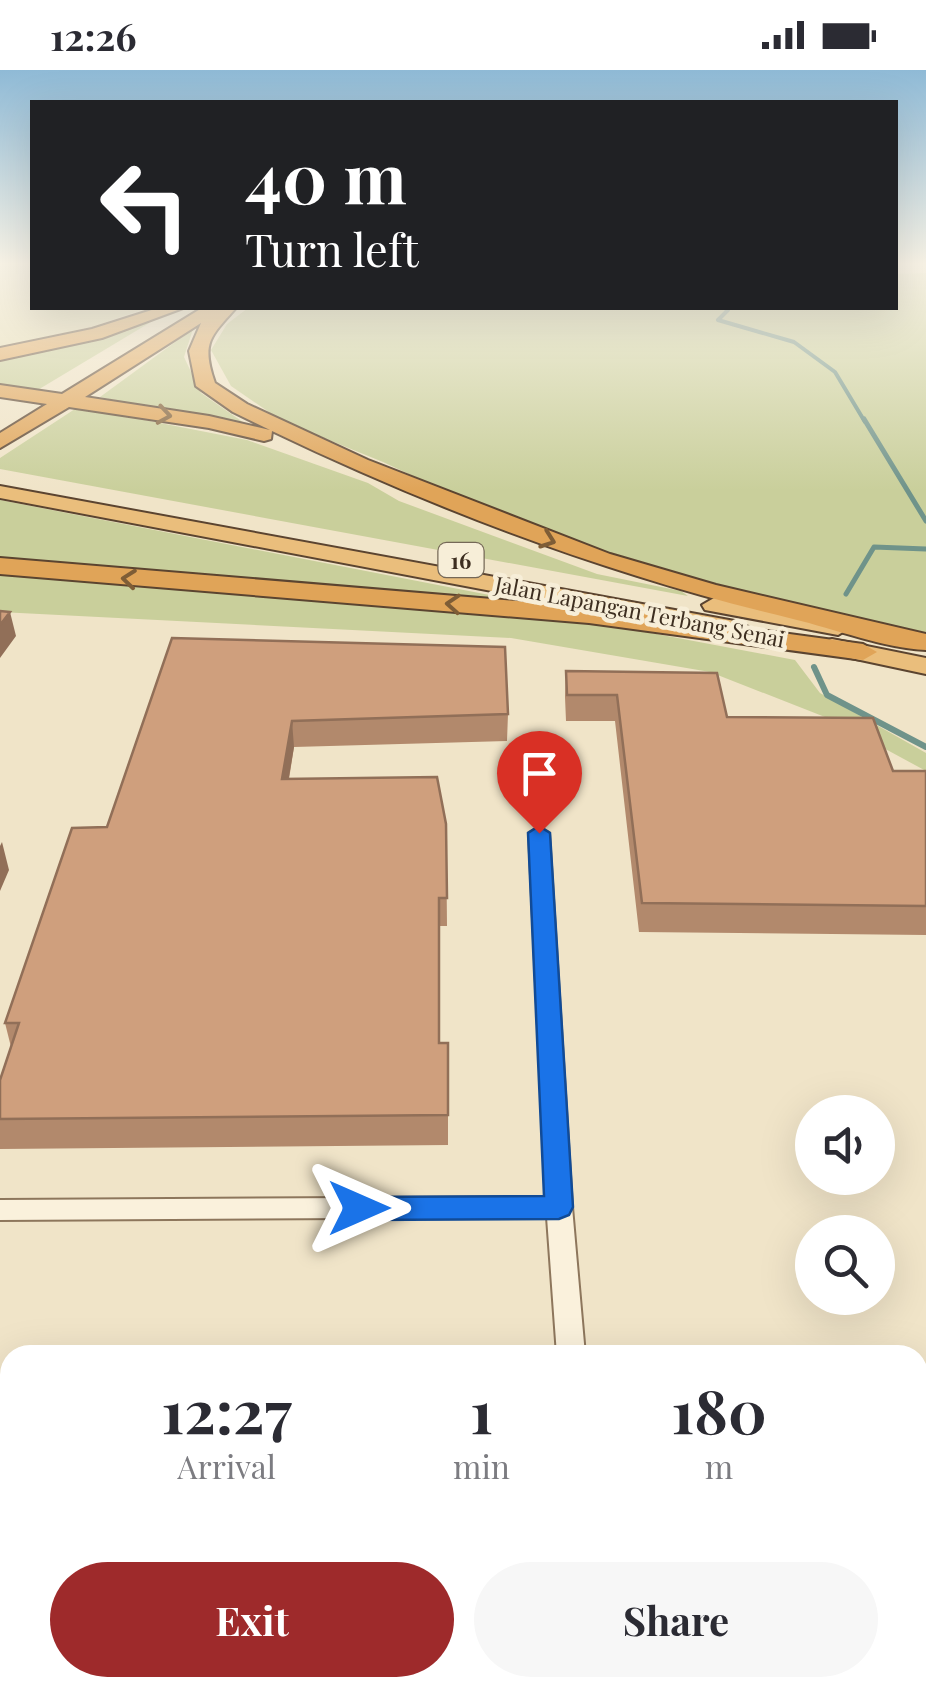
<!DOCTYPE html>
<style>
:root{--surface:#fff;--page:#f7f7f7;--text:#2b2b33;--muted:#7c7c81;--accent:#9e2a2b}
body{margin:0;font-family:"Playfair Display",serif;background:var(--page);color:var(--text);height:100vh;display:flex;flex-direction:column;font-size:38px;white-space:nowrap}
*{box-sizing:border-box;margin:0}
p{font-size:32px;color:var(--muted)}
.icon{flex:none;width:55px;height:55px;fill:none;stroke:currentColor;stroke-width:2;stroke-linecap:round;stroke-linejoin:round}
.map{position:relative;flex:1;overflow:hidden}
.drawer{position:absolute;left:0px;top:1275px;width:928px;height:352px;display:flex;flex-direction:column;background:var(--surface);border-radius:30px 30px 0 0;box-shadow:0 10px 40px #0002}
.drawer>*{flex:none}
.top-card{position:absolute;left:30px;top:30px;width:868px;height:210px;border-radius:0px;box-shadow:0 10px 40px #0002;background:#202124;color:#fff;overflow:hidden}
.fabs{position:absolute;left:795px;top:1025px;display:grid;gap:20px}
.fabs a{display:grid;place-items:center;width:100px;height:100px;border-radius:50%;background:var(--surface);box-shadow:0 10px 40px #0002;font-size:50px}
.pin{position:absolute;display:grid;place-items:center;width:85px;height:85px;color:#fff;margin:-102px -42px;border-radius:50% 50% 50% 0;rotate:-45deg;box-shadow:0 0 10px #0007}
.pin .icon{rotate:45deg}
.me{position:absolute;width:110px;margin:-55px;rotate:90deg;stroke-linejoin:round;filter:drop-shadow(0 0 8px #0008)}
.turn{display:flex;align-items:center;gap:35px;height:210px;padding:0 50px;font-size:45px}
.turn .icon{width:130px;height:130px;stroke-width:2.5}
.turn b{display:block;font-size:70px;line-height:85px}
.eta{display:flex;justify-content:space-evenly;align-items:center;height:170px;text-align:center}
.eta b{font-size:60px;font-weight:700;line-height:70px}
.cta{display:flex;gap:20px;margin-top:auto;padding:20px 50px}
.cta a{flex:1;height:115px;border-radius:60px;background:var(--accent);color:#fff;font-size:40px;font-weight:700;line-height:115px;text-align:center}
.cta a+a{background:var(--page);color:var(--text)}
.status{display:flex;justify-content:space-between;align-items:center;height:70px;padding:0 50px;background:var(--surface);direction:ltr}
.status svg{height:28px;fill:currentColor}
.map>svg:first-child{display:block}
</style>
<div class="status"><b>12:26</b><svg viewBox="0 0 49 12"><path d="M0 12V9h3v3zM5 12V6h3v6zM10 12V3h3v9zM15 12V0h3v12zM26 1h20v11H26zM47 4h2v5h-2z"/></svg></div>
<div class="map">
<svg width="926" height="1626" viewBox="0 0 926 1626">
<rect width="100%" height="100%" fill="#f0e4c8"/>
<!-- farmland -->
<path fill="#e6deb5" d="M32,193v45h114l-68,24 -78,16v-84z"/>
<!-- green -->
<path fill="#c9cf9b" d="M926,203v365l-203,-45 -196,-64 -144,-67 -101,-41 -51,-35 -20,-36 16,-26 21,-16h647v-34z
M151,252l-115,69 -36,-4v-29l45,-7z
M193,259l-9,28 17,36 49,34 -150,-30z
M78,337l169,33 121,43 31,18 198,73 84,17 7,5 -688,-127v-11z
M0,430l561,109 -561,-50z
M0,502l577,47 218,41 25,33 106,60v18l-96,-52 -120,-47 -199,-34 -511,-26z"/>
<g fill="none" stroke-linecap="round" stroke-linejoin="round">
<!-- stream-far2 -->
<path stroke="#6f938a" stroke-width="4" d="M725,238l3,2 -10,10 76,22 41,30 30,50"/>
<!-- stream-far1 -->
<path stroke="#6f938a" stroke-width="5" d="M864,349l62,102
M846,524l28,-47 52,2"/>
<!-- stream -->
<path stroke="#6f938a" stroke-width="6" d="M814,597l13,28 99,52"/>
<defs>
<path id="minor" d="M539,757l10,6 23,374 13,148h-28l-10,-138 -547,3v-20l546,-3 -17,-364z
M581,1618h34l1,8h-34z"/>
<path id="trunk" d="M0,416l740,136 13,8 -13,8 -740,-140z
M714,528l124,21 13,8 -13,8 -133,-25 -3,-5z
M832,569l94,19v16l-103,-22 -4,-5 4,-5z"/>
<path id="motorway" d="M158,238h25l-81,30 -102,22v-12l92,-19z
M202,238h34c-26,29 -35,35 -21,75l32,21 121,56 242,94 106,31 210,49v16c-43,-2 -91,-21 -133,-31 -180,-43 -354,-108 -521,-188l-1,8 -7,2 -55,-13 -140,-21 -69,41v-15l47,-29 -47,-7v-12l62,9zM201,253l-12,28 7,35 37,26 37,18 -61,-14 -124,-19z
M0,488l589,49 274,37 14,8 -14,8 -274,-37 -589,-49z"/>
</defs>
<!-- minor casing -->
<use href="#minor" stroke="#8d765c" stroke-width="4"/>
<!-- trunk casing -->
<use href="#trunk" stroke="#5b4430" stroke-width="4"/>
<!-- motorway casing -->
<use href="#motorway" stroke="#5b4430" stroke-width="4"/>
<!-- minor -->
<use href="#minor" fill="#faf1dc" fill-rule="evenodd"/>
<!-- trunk -->
<use href="#trunk" fill="#eabe7c" fill-rule="evenodd"/>
<!-- motorway -->
<use href="#motorway" fill="#e0a458" fill-rule="evenodd"/>
</g>
<!-- wall -->
<path fill="#b2896c" d="M172,568l336,76 -1,27 -213,6 -5,32 157,45 1,102h-7l-1,117h9v102l-448,4v-69l11,-33 -6,-24 102,-196z
M566,601l161,46 166,54h33v164l-287,-3 -24,-211h-49l-1,-24z"/>
<!-- shaded-wall -->
<path fill="#916f58" d="M10,542l6,24 -16,22v-33z
M292,651l2,26 -10,59 -2,-27z
M2,772l7,28 -9,21v-45z"/>
<!-- building -->
<path fill="#cf9f7d" stroke="#916f58" stroke-width="2.5" d="M0,541l10,1 -10,13z
M172,568l333,9 3,67 -216,7 -10,58 155,-2 9,47 1,74h-8v145h9v72l-448,4v-39l19,-57h-14l67,-195 35,-1z
M566,601l151,2 10,44 146,1 20,53h33v135l-284,-3 -25,-208h-50z"/>
<!-- one-way arrows -->
<defs><path id="oneway-chevron" d="M-2-3.5L2.5 0L-2 3.5" fill="none" stroke-width="1.6" stroke-linecap="round" stroke-linejoin="round" transform="scale(2.5)"/></defs>
<g stroke="#7e5d36">
<use href="#oneway-chevron" transform="translate(164 345) rotate(9)"/>
<use href="#oneway-chevron" transform="translate(548 470) rotate(20)"/>
<use href="#oneway-chevron" transform="translate(129 509) rotate(-174)"/>
<use href="#oneway-chevron" transform="translate(453 534) rotate(-176)"/>
</g>
<!-- sky -->
<linearGradient id="sky" x2="0" y2="1"><stop stop-color="#8fbad6"/><stop offset="0.46" stop-color="#f8f3e6"/><stop offset="1" stop-color="#f8f3e6" stop-opacity="0"/></linearGradient>
<rect width="926" height="421" fill="url(#sky)"/>
<!-- route -->
<path fill="#1a73e8" stroke="#114b97" stroke-width="2.5" d="M539,756l11,7 23,374 -4,8 -10,4 -200,1 -10,-4 -4,-8 4,-8 10,-3 185,-1 -16,-363z"/>
<g text-anchor="middle" dominant-baseline="central" stroke-width="9" stroke-linejoin="round" paint-order="stroke">
<!-- shield labels -->
<rect fill="#f7eed8" stroke="#756857" stroke-width="2.5" x="438.5" y="473" width="45" height="34" rx="8"/>
<g font-size="22" font-weight="bold" fill="#3d2e20">
<text x="461" y="490">16</text>
</g>
<!-- far-street labels -->
<g font-size="22" fill="#3d2e20" stroke="#f7eed8">
<text transform="translate(640 541) rotate(11)">Jalan Lapangan Terbang Senai</text>
</g>
</g>
</svg>
<div class="fabs">
<a><svg class="icon" aria-label="sound" viewBox="0 0 24 24"><path d="M4 9h4l5-4v14l-5-4H4zM17 9q2 3 0 6"/></svg></a>
<a><svg class="icon" aria-label="search" viewBox="0 0 24 24"><circle cx="10" cy="10" r="6"/><path d="M15 15l6 6"/></svg></a>
</div>
<div class="pin" style="left:539px;top:763px;background:#d93025"><svg class="icon" aria-label="arrive" viewBox="0 0 24 24"><path d="M6 21V4h12l-3 4 3 4H6"/></svg></div>
<svg class="me" style="left:359px;top:1138px" viewBox="-20 -20 40 40"><path d="M0-17L14 15 0 8-14 15z" fill="#1a73e8" stroke="#fff" stroke-width="4"/></svg>
<div class="top-card">
<div class="turn"><svg class="icon" aria-label="left" viewBox="0 0 24 24"><path d="M17 20v-9H6M10 6l-5 5 5 5"/></svg><div><b>40 m</b>Turn left</div></div>
</div>
<section class="drawer">
<div class="eta">
<div><b>12:27</b><p>Arrival</p></div>
<div><b>1</b><p>min</p></div>
<div><b>180</b><p>m</p></div>
</div>
<div class="cta"><a>Exit</a><a>Share</a></div>
</section>
</div>
